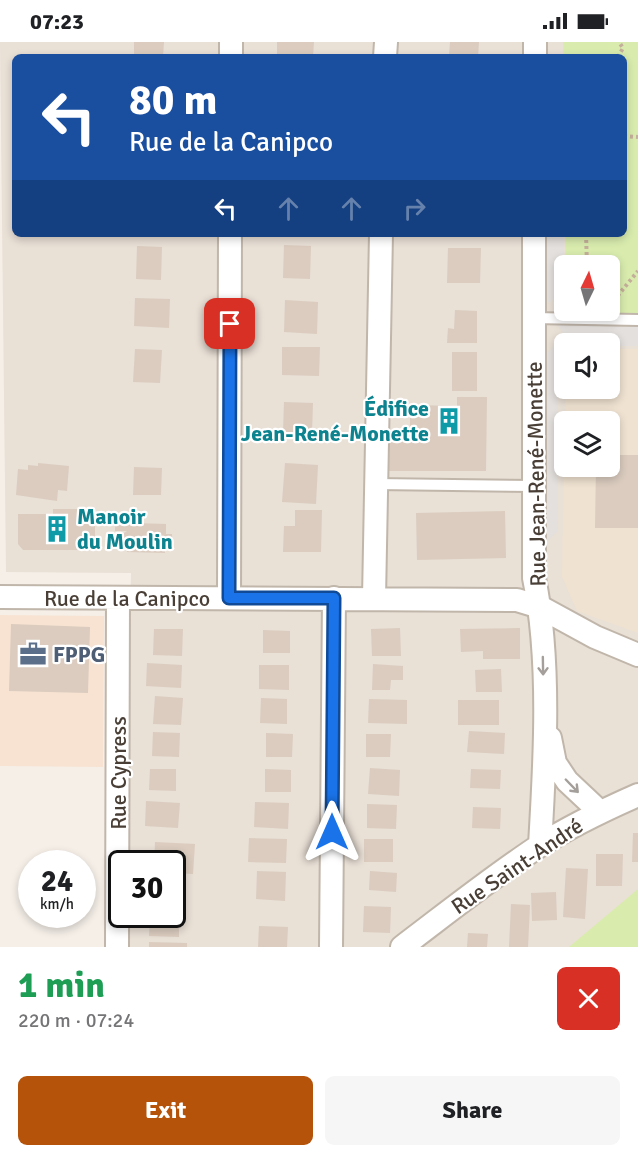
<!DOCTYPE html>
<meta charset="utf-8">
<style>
:root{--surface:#fff;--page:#f6f6f6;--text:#202124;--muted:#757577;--accent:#b45309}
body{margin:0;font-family:Signika,sans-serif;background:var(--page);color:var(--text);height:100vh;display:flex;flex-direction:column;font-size:22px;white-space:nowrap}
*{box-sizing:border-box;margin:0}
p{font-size:20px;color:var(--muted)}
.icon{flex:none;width:33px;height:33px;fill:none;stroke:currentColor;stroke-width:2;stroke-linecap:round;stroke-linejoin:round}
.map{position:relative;height:905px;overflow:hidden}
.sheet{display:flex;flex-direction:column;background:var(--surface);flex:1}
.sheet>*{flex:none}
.guide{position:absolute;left:12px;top:12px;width:615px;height:183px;border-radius:9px;box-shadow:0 3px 9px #0003;background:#1a4fa0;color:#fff;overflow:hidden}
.needle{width:39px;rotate:5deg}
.tools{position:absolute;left:554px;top:213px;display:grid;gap:12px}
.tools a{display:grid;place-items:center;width:66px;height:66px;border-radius:9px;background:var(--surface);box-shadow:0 3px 9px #0003;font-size:30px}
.speed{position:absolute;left:18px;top:808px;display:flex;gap:12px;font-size:30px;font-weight:700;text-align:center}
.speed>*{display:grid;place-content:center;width:78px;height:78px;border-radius:50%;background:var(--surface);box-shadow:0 3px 9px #0003;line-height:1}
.speed small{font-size:15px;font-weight:400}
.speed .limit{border:3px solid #111;border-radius:9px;background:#fff;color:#111}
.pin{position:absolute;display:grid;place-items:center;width:51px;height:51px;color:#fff;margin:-26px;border-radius:12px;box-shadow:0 3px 9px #0006}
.me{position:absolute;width:66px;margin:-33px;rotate:0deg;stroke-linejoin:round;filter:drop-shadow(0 0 4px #0008)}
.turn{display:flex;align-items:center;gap:21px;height:126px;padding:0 18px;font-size:27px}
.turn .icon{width:78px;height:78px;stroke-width:2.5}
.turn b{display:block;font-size:42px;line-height:51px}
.lanes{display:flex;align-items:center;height:57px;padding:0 18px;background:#0003;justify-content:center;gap:30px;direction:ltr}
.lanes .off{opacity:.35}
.round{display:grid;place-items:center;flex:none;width:63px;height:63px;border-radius:9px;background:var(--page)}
.head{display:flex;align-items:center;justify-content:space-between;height:102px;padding:0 18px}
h1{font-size:36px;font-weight:800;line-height:45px;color:#1e9e55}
.primary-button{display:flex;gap:12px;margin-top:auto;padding:12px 18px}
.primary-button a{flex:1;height:69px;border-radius:9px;background:var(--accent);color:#fff;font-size:24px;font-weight:800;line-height:69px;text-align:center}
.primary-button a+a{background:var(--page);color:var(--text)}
.status{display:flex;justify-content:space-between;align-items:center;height:42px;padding:0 30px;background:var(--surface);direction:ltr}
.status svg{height:16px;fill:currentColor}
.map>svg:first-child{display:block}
</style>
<div class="status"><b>07:23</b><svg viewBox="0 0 49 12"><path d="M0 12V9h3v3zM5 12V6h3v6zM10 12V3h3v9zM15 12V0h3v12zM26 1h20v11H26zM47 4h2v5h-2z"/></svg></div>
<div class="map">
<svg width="638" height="905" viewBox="0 0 638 905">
<rect width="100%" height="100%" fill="#f5efe8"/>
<!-- residential -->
<path fill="#e9e0d6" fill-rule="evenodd" d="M0,0h638v901l-5,4h-508v-32h47v-51h-46l5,-291 -125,-1zM15,15h609v177h-609zM564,224h45v44h-45zM564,302h45v44h-45zM564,380h45v44h-45z"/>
<!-- commercial -->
<path fill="#f8e3d2" d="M0,573l104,1 -1,151 -103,-1z"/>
<!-- education -->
<path fill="#efe2d1" d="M609,307h29v284l-61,-22 -15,-34 2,-110 45,-1v-44l-44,-1 1,-32 43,-1z"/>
<!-- green -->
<path fill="#d9ecae" d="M563,0h75v271h-73v-2l44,-1v-44l-44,-1v-31h59v-177h-61z
M638,847v58h-69z"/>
<!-- parking -->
<path fill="#e3e0dd" d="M547,192h17v58l-17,12z
M557,282h81v22h-29v-2l-39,-1z
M557,299l1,190 -12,11 2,-189z"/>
<!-- building -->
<path fill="#dbccbf" d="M134,0h30l-1,15h-29z
M277,0h37l-1,15h-36z
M450,0h29l-1,15h-29z
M284,203l27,1 -1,33 -27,-1z
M137,204l25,1 -1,33 -25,-1z
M448,206h33l-1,35h-33z
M135,256l35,1 -1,29 -35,-2z
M285,258l33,2 -1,32 -33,-2z
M455,268l22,1v32h-30l1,-15 6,1z
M282,305h38l-1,29 -37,-1z
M135,307l27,1 -2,33 -27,-1z
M452,310h25v39h-25z
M457,355h30l-1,74h-98v-35h22v-31l47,1z
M284,360l29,1 -1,30h-29z
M609,413h29v73h-43l1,-62h13z
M38,421l31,3 -2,25 -9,-1 -1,11 -41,-6 2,-26 10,1v-5l10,1z
M285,421l33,2 -2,39 -34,-2z
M134,425l28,1 -1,27h-28z
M53,467h33v6h9v35h-72l-5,-6v-30h35z
M295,468h27l-1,42h-38l1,-26h11z
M505,469l1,47 -89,2 -1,-47z
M115,476h19v5l32,1v10h6v12h-7v7l-38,-1 1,-8 -4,-1v-10l3,-2h-12z
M11,582l79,3 -2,66 -79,-2z
M400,586l1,28h-29l-1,-27z
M520,586v31h-37v-8l-22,1 -1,-23z
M154,587h29l-1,27 -29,-1z
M263,588l27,1v22h-27z
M147,621l35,2 -1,23 -35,-2z
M373,622l30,2v14h-12l-1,10h-18z
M259,623h30v25l-30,-1z
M501,627l1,23h-26l-1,-22z
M155,654l28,2 -2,27 -28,-1z
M261,656l26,1v25l-27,-1z
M369,657l38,1v24l-39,-1z
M458,658h41v25h-41z
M469,689l36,2 -1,21 -37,-2z
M153,690l27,1 -1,24 -27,-1z
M266,691l27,1 -1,23h-26z
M366,692h25l-1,23h-24z
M370,726l30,2 -1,26 -31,-2z
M150,727h26v22l-27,-1z
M265,727l26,1v22h-26z
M471,727l30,1 -1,19 -30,-1z
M146,759l34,2 -2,25 -33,-2z
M255,760l34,1 -1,26 -34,-2z
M367,762l30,1 -1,24 -29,-1z
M473,765l28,1 -1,21 -28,-1z
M633,791h5v29h-6z
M249,796l38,1 -1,24 -38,-1z
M364,797h29v23h-29z
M155,800l40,2 -2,30 -21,-1v-9h-18z
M596,812h27l-1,32h-26z
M566,826l22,1 -3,50 -22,-2z
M257,829l29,1 -1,29 -29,-2z
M370,829l27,2 -1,19 -27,-2z
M556,850l1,28 -25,1 -1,-28z
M511,862l19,1 -2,42h-19z
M364,864l27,1 -1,26 -27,-1z
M172,867h7v28l-30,-1 1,-21h22z
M259,884l29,1 -1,20h-29z
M468,891l20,1 -1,13h-20z
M149,900l38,1v4h-38z"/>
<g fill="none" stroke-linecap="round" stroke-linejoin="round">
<defs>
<path id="lane" d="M533,276l105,2
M376,442l158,2"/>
<path id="street" d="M231,15v-15
M385,15l1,-15
M535,15v-15
M534,192v344c17,81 11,184 6,267
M0,555l517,3 23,7 55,30 43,18
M229,556l1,-364
M374,556l7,-364
M550,696l5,25 12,18 33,31
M117,905l1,-349
M331,905l3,-349
M402,905c45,-34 90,-70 137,-101 31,-20 65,-36 99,-51"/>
</defs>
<!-- lane casing -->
<use href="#lane" stroke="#c1b6aa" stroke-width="14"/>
<!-- street casing -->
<use href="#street" stroke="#c1b6aa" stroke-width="26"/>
<!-- path -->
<path stroke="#c4af9a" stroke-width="4" stroke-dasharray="3 3" stroke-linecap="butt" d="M618,15l5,-9 -4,-6
M624,94l14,1
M586,192l1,32
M610,263l28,-34"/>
<!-- lane -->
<use href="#lane" stroke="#fff" stroke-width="10"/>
<!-- street -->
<use href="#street" stroke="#fff" stroke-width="22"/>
</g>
<!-- one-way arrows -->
<defs><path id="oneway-shaft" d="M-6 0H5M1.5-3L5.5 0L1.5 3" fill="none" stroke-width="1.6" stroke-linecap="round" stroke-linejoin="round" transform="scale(1.5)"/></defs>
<g stroke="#a49f9a">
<use href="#oneway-shaft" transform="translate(543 624) rotate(89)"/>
<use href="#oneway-shaft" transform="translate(572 744) rotate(46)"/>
</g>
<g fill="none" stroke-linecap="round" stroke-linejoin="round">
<defs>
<path id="route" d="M230,282l-1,274h105l-2,234"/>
</defs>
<!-- route casing -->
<use href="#route" stroke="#114b97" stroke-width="15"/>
<!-- route -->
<use href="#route" stroke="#1a73e8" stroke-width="10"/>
</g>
<!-- icons -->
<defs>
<symbol id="building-bare" viewBox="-9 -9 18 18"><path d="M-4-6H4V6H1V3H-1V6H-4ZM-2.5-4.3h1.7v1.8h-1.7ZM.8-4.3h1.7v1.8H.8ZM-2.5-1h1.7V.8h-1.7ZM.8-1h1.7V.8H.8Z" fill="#0f9aa8" stroke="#fff" stroke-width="2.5" paint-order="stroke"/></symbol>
<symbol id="office-bare" viewBox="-9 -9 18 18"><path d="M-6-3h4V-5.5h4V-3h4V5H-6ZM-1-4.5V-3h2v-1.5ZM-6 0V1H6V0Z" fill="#5c6f8a" stroke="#fff" stroke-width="2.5" paint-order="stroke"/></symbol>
</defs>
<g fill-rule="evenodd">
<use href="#building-bare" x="430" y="360" width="38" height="38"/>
<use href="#building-bare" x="38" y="468" width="38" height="38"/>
<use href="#office-bare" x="14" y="593" width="38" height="38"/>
</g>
<g text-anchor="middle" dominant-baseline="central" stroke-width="4.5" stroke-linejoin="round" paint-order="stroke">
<!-- culture labels -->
<g font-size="22" font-weight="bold" fill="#0d838f" stroke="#fff" text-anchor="end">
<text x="429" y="366">Édifice<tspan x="429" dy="25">Jean-René-Monette</tspan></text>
<text x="77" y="474" text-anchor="start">Manoir<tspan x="77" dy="25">du Moulin</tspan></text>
</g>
<!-- street labels -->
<g font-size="22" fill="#493f36" stroke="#fff">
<text transform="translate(536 432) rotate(-91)">Rue Jean-René-Monette</text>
<text x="127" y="556">Rue de la Canipco</text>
<text transform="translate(118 731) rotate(-90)">Rue Cypress</text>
<text transform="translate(517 824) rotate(-34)">Rue Saint-André</text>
</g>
<!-- service labels -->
<g font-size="22" font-weight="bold" fill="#4e5e75" stroke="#fff" text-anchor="start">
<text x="53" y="612">FPPG</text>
</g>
</g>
</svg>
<div class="tools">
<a><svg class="needle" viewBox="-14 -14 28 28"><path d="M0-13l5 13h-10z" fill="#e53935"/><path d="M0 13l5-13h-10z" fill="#757577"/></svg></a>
<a><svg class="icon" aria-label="sound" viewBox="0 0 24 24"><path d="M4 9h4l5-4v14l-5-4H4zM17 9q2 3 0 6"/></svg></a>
<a><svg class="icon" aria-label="layers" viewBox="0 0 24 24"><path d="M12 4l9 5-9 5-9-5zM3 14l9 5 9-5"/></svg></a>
</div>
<div class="speed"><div>24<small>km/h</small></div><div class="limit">30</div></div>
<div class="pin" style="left:230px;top:282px;background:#d93025"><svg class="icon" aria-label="arrive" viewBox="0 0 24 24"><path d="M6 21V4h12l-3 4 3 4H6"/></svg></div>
<svg class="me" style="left:332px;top:790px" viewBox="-20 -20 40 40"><path d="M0-17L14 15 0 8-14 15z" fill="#1a73e8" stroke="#fff" stroke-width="4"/></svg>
<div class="guide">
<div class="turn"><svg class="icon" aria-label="left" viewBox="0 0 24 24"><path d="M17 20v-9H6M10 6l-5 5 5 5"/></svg><div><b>80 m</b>Rue de la Canipco</div></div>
<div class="lanes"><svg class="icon" aria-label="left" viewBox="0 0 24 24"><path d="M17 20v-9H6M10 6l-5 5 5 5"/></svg><svg class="icon off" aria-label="ahead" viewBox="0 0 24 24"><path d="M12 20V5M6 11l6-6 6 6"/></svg><svg class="icon off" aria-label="ahead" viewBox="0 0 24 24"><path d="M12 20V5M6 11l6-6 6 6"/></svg><svg class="icon off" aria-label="right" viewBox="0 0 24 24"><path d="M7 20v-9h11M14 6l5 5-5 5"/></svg></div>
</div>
</div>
<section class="sheet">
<div class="head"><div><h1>1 min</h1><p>220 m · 07:24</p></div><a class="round" style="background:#d93025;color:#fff"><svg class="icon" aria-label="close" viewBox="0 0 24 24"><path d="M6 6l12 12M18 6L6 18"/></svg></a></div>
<div class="primary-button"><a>Exit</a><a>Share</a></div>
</section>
